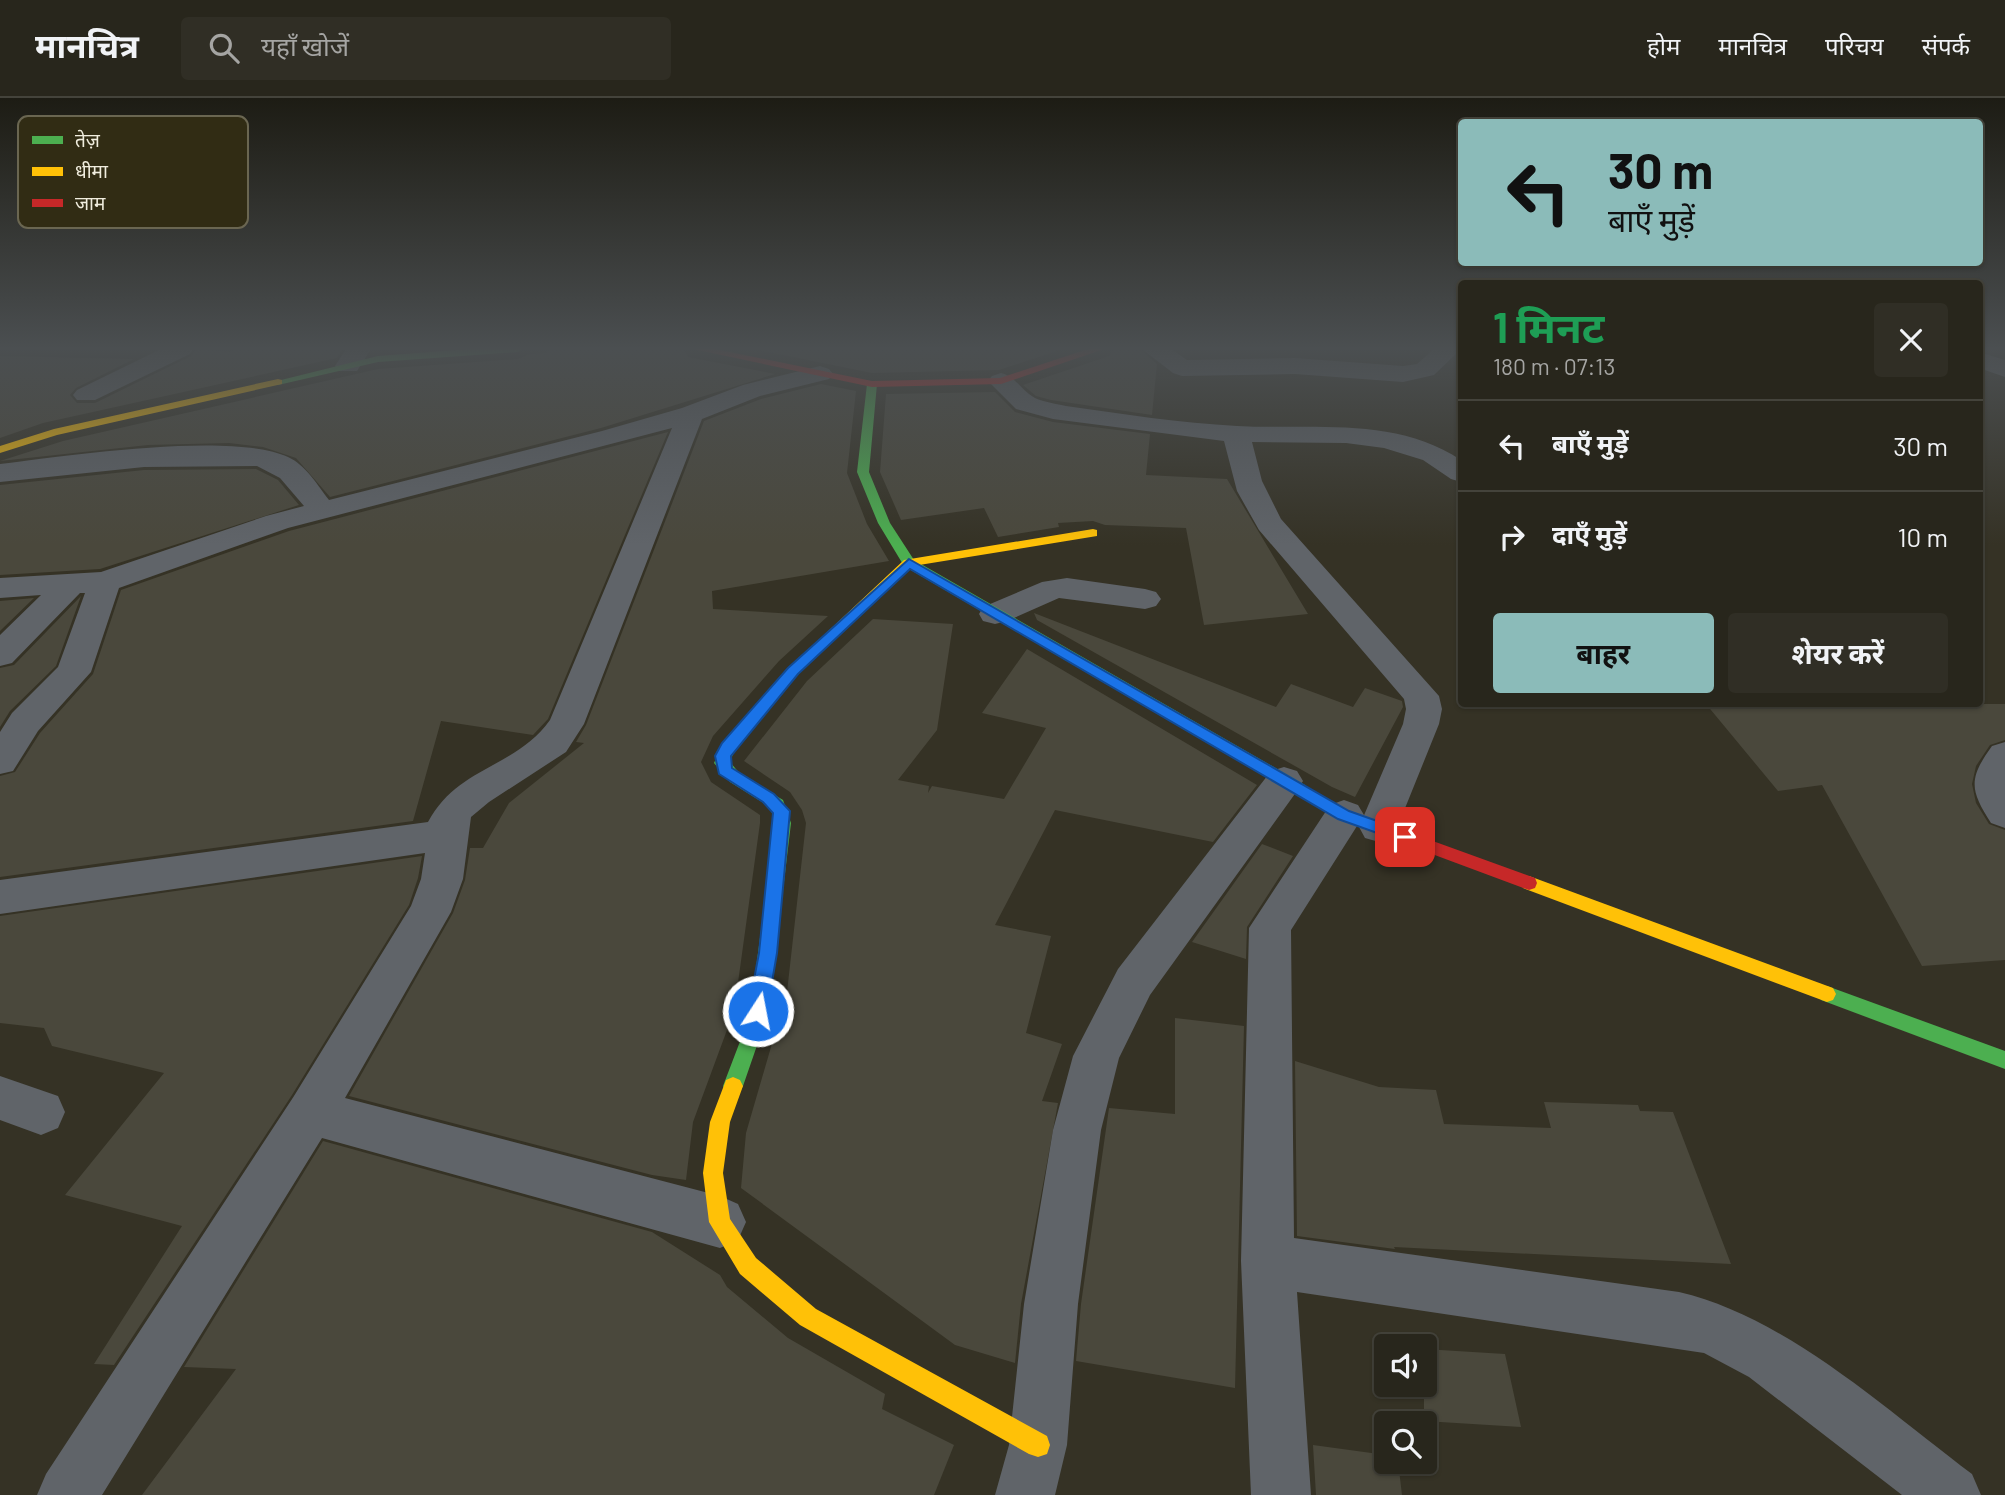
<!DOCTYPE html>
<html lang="hi">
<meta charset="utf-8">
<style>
:root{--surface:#28261c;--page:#302e25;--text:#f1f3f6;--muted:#a5a5a3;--line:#44433b;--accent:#8bbbb9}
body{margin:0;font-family:Barlow,"Noto Sans Devanagari",sans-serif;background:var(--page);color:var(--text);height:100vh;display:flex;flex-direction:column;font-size:26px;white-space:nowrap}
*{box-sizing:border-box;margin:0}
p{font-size:23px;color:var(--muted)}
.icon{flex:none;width:38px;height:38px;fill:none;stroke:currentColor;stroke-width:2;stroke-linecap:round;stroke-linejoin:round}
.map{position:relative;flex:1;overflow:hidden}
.panel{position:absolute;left:1458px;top:182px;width:525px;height:427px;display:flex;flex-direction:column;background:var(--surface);border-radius:7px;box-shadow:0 2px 5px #0004,0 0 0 2px var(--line)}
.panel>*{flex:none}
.guide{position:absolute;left:1458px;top:21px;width:525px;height:147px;border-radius:7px;box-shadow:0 2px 5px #0004,0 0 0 2px var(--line);background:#8bbbb9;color:#111;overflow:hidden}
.controls{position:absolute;left:1374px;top:1236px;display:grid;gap:14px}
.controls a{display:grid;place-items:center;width:63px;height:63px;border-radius:7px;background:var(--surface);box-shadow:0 2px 5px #0004,0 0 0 2px var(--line);font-size:35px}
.pin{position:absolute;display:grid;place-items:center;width:60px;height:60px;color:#fff;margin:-30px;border-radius:14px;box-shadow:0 4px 10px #0006}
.me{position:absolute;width:77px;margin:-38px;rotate:11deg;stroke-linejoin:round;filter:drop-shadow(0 0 5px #0008)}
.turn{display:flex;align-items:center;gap:24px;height:147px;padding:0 35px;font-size:32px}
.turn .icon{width:91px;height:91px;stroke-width:2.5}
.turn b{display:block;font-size:49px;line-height:60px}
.round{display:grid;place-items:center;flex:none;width:74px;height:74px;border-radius:7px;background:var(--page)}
.headline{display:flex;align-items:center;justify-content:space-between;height:119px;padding:0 35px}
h1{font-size:42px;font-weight:700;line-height:52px;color:#1e9e55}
.action{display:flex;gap:14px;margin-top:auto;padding:14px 35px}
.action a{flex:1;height:80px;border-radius:7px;background:var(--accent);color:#111;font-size:28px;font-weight:700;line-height:80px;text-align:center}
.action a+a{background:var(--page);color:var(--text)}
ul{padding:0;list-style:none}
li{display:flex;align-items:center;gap:21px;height:91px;padding:0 35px;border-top:2px solid var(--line)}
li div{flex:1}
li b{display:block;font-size:26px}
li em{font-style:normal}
header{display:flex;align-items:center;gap:42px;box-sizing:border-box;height:98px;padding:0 35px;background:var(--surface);border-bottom:2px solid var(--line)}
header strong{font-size:33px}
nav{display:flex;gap:38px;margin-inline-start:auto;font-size:24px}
.search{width:490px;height:63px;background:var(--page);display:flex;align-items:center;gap:18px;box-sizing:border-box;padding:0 24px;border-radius:7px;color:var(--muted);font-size:26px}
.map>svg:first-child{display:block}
</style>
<header>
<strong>मानचित्र</strong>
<div class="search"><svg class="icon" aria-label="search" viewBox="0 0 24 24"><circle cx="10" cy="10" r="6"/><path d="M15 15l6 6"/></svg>यहाँ खोजें</div>
<nav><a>होम</a><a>मानचित्र</a><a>परिचय</a><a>संपर्क</a></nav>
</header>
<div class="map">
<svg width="2005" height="1397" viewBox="0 0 2005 1397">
<rect width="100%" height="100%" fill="#353225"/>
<!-- building -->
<path fill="#4a483c" d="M196,251l35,3 3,-3h109l-6,9 -294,65 -43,15v-82l134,3 -58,29 -6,7 7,8h18l96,-47z
M548,251h136l4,8 87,17 -174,54 -271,69 -34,-39 -33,-11 -34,-4 -81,2 -148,16 63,-20 315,-72 140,-10 12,-5 17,-1z
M753,251h310l-64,21 -127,3z
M1113,251h27l17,15 -5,51 -101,-15 -15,-4 -13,-11 86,-29z
M821,286l35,7 -9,82 20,51 22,37 -177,30 1,18 115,7 -49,45 -66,75 -12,26 10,20 49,33v8l-23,167 -10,40 -34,92 -7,58 -34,-5 -303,-79 104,-183 12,-33 5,-32h13l26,-45 75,-60 -8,-1 10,-17 118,-304 57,-22z
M995,294l20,20 38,10 97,12 -4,41 81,4 81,135 -104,11 -18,-97 -81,-3 -12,-4 -35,2 1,4 -61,10 -14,-29 -83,12 -21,-48 6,-78z
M668,334l-120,287 -15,16 -92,-14 -28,100 -413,56v-101l15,-4 25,-39 53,-59 28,-84 168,-59z
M256,371l22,11 21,25 -199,64 -100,6v-90l144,-15z
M81,498l-25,70 -46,45 -10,16v-59l14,-3z
M34,500l-34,33v-30z
M1034,515l242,94 15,-23 62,23 12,-19 37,13 1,6 -48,90 -23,-10 -295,-167z
M873,521l80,5 -16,106 -39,50 31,6 -1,7 4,-7 72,13 42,-71 -64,-15 45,-64 230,136 -44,57 -158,-32 -60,115 56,11 -25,97 36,11 -20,57 16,2 -37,201 -6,59 -60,-18 -214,-157 5,-55 41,-141 19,-169 -4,-13 -12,-18 -46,-31 63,-80z
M1706,606h299v36l-15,5 -14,21 -4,18 4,19 13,21 16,6v130l-83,6 -100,-181 -44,6z
M1262,746l31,12 -46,71 -1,32 -54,-17z
M422,758l-4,22 -9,27 -117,190 -178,270 -20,-1 88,-138 -117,-31 99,-122 -112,-27 -8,-18 -44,-5v-107z
M1175,920l69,8 -9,362 -159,-27 5,-57 28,-196 66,6z
M1295,963l84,26 57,3 8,34 107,4 -7,-26 94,3 2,6 33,1 58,152 -337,-17 1,2 -98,-13z
M323,1043l329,91 68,43 7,12 61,51 97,56 -3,15 72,36 -20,50h-792l94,-126 -52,-2z
M1424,1251l81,5 16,73 -97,-6z
M1313,1347l73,10v6h12l4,34h-86z"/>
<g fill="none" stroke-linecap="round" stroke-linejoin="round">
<!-- street -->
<path fill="#606469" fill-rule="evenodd" d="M161,251h32l-3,5 -95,46h-18l-4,-5 4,-5z
M346,251h25l-14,22h-18l-4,-5z
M1142,251h29l16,11 108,-2 108,8 14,-2 17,-15h27l-27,26 -31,7 -108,-8 -113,2 -9,-3z
M1979,254l26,8v17l-26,-9z
M820,268l9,3 4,5 -4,5 -69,17 -58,23 -118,305 -18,28 -77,50 -18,15 -8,62 -12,33 -106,186 375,98 18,8 8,18 -8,18 -18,8 -398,-110 -220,357h-65l9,-21 248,-378 117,-190 10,-27 4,-26 -425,61v-34l428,-58c30,-56 88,-54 122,-102l122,-292 -384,100 -169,60 -28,84 -53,59 -25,40 -13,3v-42l12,-19 46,-46 27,-74h-5l-68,70 -12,3v-31l41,-40 -41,3v-20l101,-6 165,-56 38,-10 -24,-28 -23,-12 -113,1 -144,15v-18c66,-8 232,-33 288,-7 18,8 30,29 41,43l273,-69 80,-23 61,-23z
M1001,275c15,4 21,18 34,25 9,4 22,6 31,8 56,8 115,17 171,20 75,4 158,-10 224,34v22l-10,-3 -28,-19 -39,-12 -38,-5 -94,-1 10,39 19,38 158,177 3,13 -3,15 -46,114 -14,4 -14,-4 -6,-11 44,-103 3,-15 -2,-10 -145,-169 -22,-39 -13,-50 -171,-22 -37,-10 -28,-28 4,-5z
M1067,480l78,11 11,3 5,7 -5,7 -11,3 -86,-11 -52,23 -12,3 -12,-3 -4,-7 4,-7 59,-25z
M2005,644v86l-14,-5c-21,-33 -23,-44 1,-77z
M1284,669l13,4 6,10 -6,10 -147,204 -31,63 -18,72 -23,174 -11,141 -12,50h-60l14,-50 15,-141 29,-174 20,-74 45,-87 153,-198z
M1344,702l14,5 6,10 -73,115 3,308 385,54c107,25 205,116 293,182l9,21h-79l-153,-118 -45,-24 -407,-61 14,203h-60l-10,-234 8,-333 81,-123z
M0,978l58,20 7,16 -7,16 -17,7 -41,-15z"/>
<!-- fast -->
<path fill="#4caf50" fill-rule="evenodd" d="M469,251h54l-5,3 -140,10 -100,23 -5,-3 105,-26z
M872,283l5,3 -8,88 21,51 24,37 391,225 2,4 -2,4h-12l-389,-227 -26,-43 -21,-51 10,-88z
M796,565l5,2 2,3 -2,3 -66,78 -5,13 10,12 43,26 8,23 -20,168 -9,40 -19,55 -3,6 -7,3 -7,-3 -3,-6 21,-55 9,-40 22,-168 -5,-16 -40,-25 -16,-19 9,-20 68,-78z
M1827,888l178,65v18l-184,-69 -3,-6 3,-6z"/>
<!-- slow -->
<path fill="#ffc107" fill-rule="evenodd" d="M278,281l4,1v4l-225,51 -57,18v-7l54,-17z
M1093,431l4,1v6l-184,30 -112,105 -5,2 -7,-5 115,-108z
M1529,778l304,112 3,6 -3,6 -6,2 -304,-114 -2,-5 2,-5z
M733,979l7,3 3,6 -13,36 -7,51 7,46 26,39 60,51 231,127 3,9 -3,9 -9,3 -9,-3 -229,-129 -60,-51 -31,-52 -6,-49 7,-51 16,-42z"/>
<!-- jam -->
<path fill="#c62828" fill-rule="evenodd" d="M693,251h22l157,32 128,-3 88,-29h16l-103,35 -129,3z
M1299,685l51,28 185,67 2,5 -2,5 -6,2 -191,-71 -45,-26 -2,-4z"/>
</g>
<!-- sky -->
<linearGradient id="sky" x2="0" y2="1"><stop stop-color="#1d1c14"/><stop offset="0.56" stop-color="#4b4f51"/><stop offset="1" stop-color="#4b4f51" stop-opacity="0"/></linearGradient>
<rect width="2005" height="447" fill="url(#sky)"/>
<!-- route -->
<path fill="#1a73e8" stroke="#114b97" stroke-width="2" d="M909,461l440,252 62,22v8l-6,2 -67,-24 -428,-250 -112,105 -67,82 1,12 42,26 16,17 -13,142 -10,58 -3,6h-13l-3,-6 11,-58 14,-140 -10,-11 -44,-28 -4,-18 7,-13 66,-75z"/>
<!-- legend -->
<rect x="18" y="18" width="230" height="112" rx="10" fill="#312c14" stroke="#6a6651" stroke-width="2"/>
<rect x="32" y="38" width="31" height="8" fill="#4caf50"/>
<rect x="32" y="69" width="31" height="9" fill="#ffc107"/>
<rect x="32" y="101" width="31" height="8" fill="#c62828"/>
<g font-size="19" fill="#f0edde">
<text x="75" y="49">तेज़</text>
<text x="75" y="80">धीमा</text>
<text x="75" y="112">जाम</text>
</g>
</svg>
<div class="controls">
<a><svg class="icon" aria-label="sound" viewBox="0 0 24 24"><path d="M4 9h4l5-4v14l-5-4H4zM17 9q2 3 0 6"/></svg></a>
<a><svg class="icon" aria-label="search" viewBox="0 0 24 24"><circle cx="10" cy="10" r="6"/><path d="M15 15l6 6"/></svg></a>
</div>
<div class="pin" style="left:1405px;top:739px;background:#d93025"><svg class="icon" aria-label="arrive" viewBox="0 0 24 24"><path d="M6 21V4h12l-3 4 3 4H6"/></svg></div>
<svg class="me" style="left:758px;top:913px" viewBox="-20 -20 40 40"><circle r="17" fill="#1a73e8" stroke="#fff" stroke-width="3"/><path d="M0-11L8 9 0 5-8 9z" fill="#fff"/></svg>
<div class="guide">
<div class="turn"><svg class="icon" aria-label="left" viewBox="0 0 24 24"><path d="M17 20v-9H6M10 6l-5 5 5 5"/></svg><div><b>30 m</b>बाएँ मुड़ें</div></div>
</div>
<section class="panel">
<div class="headline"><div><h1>1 मिनट</h1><p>180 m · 07:13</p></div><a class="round"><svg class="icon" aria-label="close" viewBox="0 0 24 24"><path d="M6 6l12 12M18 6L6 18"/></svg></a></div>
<ul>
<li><svg class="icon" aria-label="left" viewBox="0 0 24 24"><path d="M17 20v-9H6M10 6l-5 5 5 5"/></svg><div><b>बाएँ मुड़ें</b></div><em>30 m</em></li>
<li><svg class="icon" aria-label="right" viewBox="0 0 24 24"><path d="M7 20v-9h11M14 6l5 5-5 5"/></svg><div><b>दाएँ मुड़ें</b></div><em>10 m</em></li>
</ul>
<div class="action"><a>बाहर</a><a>शेयर करें</a></div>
</section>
</div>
